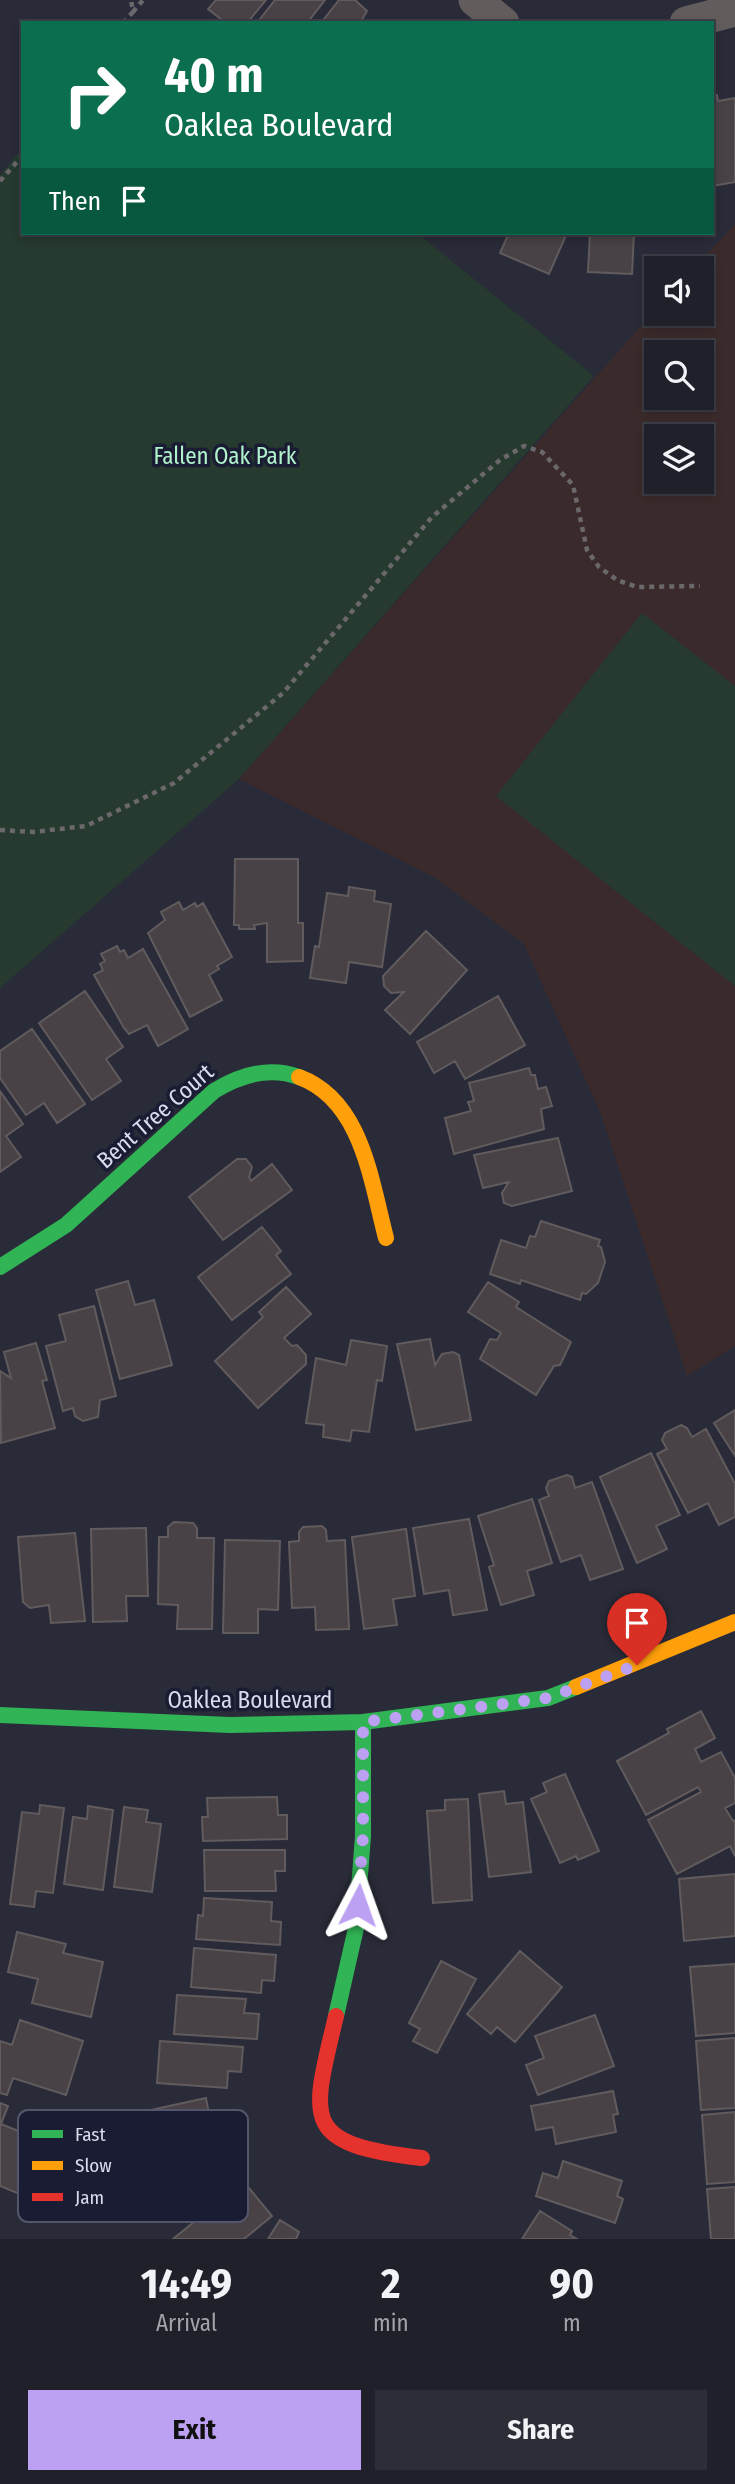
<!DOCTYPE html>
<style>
:root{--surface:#1f202a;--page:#2c2d36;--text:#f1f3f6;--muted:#a1a3a8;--line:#3c3e47;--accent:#bca0f2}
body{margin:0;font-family:"Fira Sans Condensed",sans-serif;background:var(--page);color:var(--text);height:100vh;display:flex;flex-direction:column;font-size:26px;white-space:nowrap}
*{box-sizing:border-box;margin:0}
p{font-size:23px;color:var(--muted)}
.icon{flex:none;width:38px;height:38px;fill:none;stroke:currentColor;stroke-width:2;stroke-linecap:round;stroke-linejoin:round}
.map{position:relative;height:2239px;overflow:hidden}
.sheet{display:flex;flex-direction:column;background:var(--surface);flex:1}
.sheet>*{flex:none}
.top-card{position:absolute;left:21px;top:21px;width:693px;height:214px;border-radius:0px;box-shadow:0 4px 10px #0003,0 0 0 2px var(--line);background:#0b6e4f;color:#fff;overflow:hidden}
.fabs{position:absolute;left:644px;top:256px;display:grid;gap:14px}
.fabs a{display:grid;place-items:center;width:70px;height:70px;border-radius:0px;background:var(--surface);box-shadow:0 4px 10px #0003,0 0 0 2px var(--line);font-size:35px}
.pin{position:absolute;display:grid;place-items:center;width:60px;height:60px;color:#fff;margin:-72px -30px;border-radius:50% 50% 50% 0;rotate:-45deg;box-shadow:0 0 7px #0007}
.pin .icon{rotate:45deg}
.me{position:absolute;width:77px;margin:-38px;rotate:4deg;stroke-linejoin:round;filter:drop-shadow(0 0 5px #0008)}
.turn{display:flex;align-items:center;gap:24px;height:147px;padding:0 28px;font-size:32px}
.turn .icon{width:91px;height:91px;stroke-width:2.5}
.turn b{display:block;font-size:49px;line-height:60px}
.then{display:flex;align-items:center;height:66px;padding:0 28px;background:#0003;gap:14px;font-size:26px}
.eta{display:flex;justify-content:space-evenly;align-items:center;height:119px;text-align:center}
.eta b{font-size:42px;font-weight:700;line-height:49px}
.cta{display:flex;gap:14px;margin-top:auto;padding:14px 28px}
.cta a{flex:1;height:80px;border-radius:0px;background:var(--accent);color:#111;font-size:28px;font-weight:700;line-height:80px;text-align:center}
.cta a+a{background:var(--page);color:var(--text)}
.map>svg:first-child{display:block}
</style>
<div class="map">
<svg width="735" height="2239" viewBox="0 0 735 2239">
<rect width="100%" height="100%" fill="#292b38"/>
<!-- education -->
<path fill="#3b2a2b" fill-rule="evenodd" d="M735,224v1122l-48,30 -86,-262 -77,-170 -90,-67 -195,-98 417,-470v4h46v-45h-8zM656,352h46v45h-46zM656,436h46v45h-46z"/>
<!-- green -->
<path fill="#263a30" d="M23,148v85h394l177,143 -355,403 -239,209v-813z
M642,613l93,73v300l-239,-190z"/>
<!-- building -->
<path fill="#484145" stroke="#615b5e" stroke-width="2" d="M216,0h50l-19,23h-21l-18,-14z
M275,0h50l-18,23h-50z
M339,0h16l12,11 -7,12h-39z
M717,95l1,6 17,-3v84l-23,4v-90z
M509,233h58l-18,41 -49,-21z
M590,233h44l-2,41 -44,-2z
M235,859h63v64h5v38l-36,1v-39l-13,2 1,4h-16v-4h-5z
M349,887l26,4 -1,10 17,3 -9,63 -33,-5 -3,21 -36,-5 5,-32 4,1 8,-54 21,3z
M179,902l4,8 12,-7 2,4 6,-4 29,54 -15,9 2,3 -10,6 13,25 -32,17 -42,-84 17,-13 -4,-8z
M426,931l41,39 -57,64 -25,-24 19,-18 -13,1 -7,-7 -1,-10z
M117,946l3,6 4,-2 4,8 15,-9 45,80 -30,17 -11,-21 -18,9 -5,-6 -30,-53 9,-5 -3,-6 5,-3 -4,-7z
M85,991l38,56 -17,12 15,22 -29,19 -53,-77z
M498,996l27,49 -60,34 -10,-18 -21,12 -17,-31z
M32,1029l53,75 -28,19 -13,-20 -18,12 -26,-37v-27z
M529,1068l2,7h4l3,14 8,-2 6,19 -11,3 3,20 -90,25 -9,-36 26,-7 -3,-9 6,-1 -5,-18z
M0,1091l23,33 -17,12 15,21 -21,15z
M558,1138l14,53 -60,15 -8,-3 -2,-10 7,-11 -26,6 -9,-33z
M237,1159h9l6,8 -3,10 2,4 21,-17 20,26 -69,50 -34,-43z
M541,1221l59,19 -2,6 3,1 4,15 -7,21 -12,11 -4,-1 -2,7 -59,-20 -1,4 -30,-10 11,-34 25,8 4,-12 5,1z
M262,1227l19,24 -5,4 15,19 -59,46 -34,-43z
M128,1281l7,24 19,-5 18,65 -52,14 -24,-89z
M488,1282l31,20 -3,5 55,35 -11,23 -6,1 -18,29 -56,-36 10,-20 7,1 4,-7 -33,-21z
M286,1287l25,27 -27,24 8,8 5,-1 9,10v9l-48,44 -43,-47 48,-44 -4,-5z
M94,1306l22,90 -16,4 -2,17 -15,4 -8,-5 -2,-8 -10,3 -17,-65 20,-5 -7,-26z
M430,1339l5,26 7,-11 11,-2 6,3 12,65 -55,10 -19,-86z
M351,1340l36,6 -5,35 -5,-1 -8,52 -17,-2 -2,11 -27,-4 1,-12 -18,-2 10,-65 30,7z
M36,1343l11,37 -5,1 13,47 -54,15 -1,-72 11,7 -7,-26z
M735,1410v46l-21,-33z
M681,1425l6,3 5,9 14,-8 29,55v33l-16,8 -11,-22 -20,10 -31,-59 10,-5 -5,-9 3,-7z
M651,1453l29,62 -24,11 11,23 -30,14 -37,-86z
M567,1475l5,2 3,11 17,-6 31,87 -33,11 -9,-25 -20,7 -22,-62 10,-4 -3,-8 3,-7z
M532,1499l20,64 -25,8 7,24 -33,10 -12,-38 5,-2 -16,-49z
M469,1519l18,91 -34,5 -4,-25 -25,4 -11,-66z
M174,1522l19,1 4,5v10h17l-2,91h-35l1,-24 -20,-1 1,-67h9v-10z
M322,1526l4,4 1,11 18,-1 4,89 -33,1 -1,-23 -23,1 -3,-66 10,-1v-9l4,-5z
M146,1528l2,68h-22l1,25 -34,1 -2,-93z
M406,1529l9,67 -22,3 4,26 -33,4 -12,-92z
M75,1533l10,88 -34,2 -2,-18 -19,3 -7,-6 -5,-65z
M225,1540l55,1 -2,69 -20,-1v24h-35z
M701,1711l14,27 -20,11 6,13 20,-10 14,26v25l-10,5 8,13 2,-1v36l-5,-10 -53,28 -29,-54 53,-28 -3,-5 -52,28 -29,-54 52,-28 -2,-4z
M565,1774l34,77 -21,9 -2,-4 -16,7 -29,-64 16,-7 -4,-9z
M504,1791l2,13 17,-2 8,70 -42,5 -10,-83z
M277,1797l1,18h9v24l-84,2 -1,-24h6l-1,-19z
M468,1799l4,101 -39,3 -6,-92 18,-1v-10z
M40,1805l24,3 -11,85 -17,-2 -2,16 -24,-3 12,-92 17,2z
M88,1806l25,4 -10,80 -39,-6 9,-67 14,2z
M124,1807l24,3 -2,12 15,2 -9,68 -38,-5z
M204,1850h81v21h-10l1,20h-71z
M735,1874v62l-51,5 -5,-62z
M204,1898l68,4 -1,19 10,1 -1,23 -84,-6 2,-24 5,1z
M17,1932l49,12 -3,9 40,9 -12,55 -59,-14 6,-24 -30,-7z
M194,1948l82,7 -2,26 -12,-1 -1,13 -70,-6z
M520,1951l42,36 -47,55 -18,-15 -6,7 -24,-20z
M441,1961l35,18 -39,74 -24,-12 7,-12 -11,-6z
M735,1964v69l-39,3 -6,-69z
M177,1995l69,4 -2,14 15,1 -2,25 -83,-5z
M595,2015l19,51 -76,29 -12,-30 18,-7 -9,-22z
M20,2020l63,21 -17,54 -53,-17 -6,17 -7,-2v-52l12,4z
M735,2038v70l-34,2 -5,-69z
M160,2041l83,6 -2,25 -13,-1 -1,17 -70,-5z
M613,2091l5,23 -5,1 3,17 -60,12 -3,-17 -17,3 -5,-24z
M206,2098l3,16 11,-2 5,24 -79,17 -9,-40z
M0,2103l8,3 -7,18 42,17 -21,54 -22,-9z
M735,2112v70l-28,2 -5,-69z
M563,2161l59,20 -5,15 6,3 -8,24 -79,-27 7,-23 15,5z
M735,2187v52h-24l-4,-50z
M249,2188l23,28 -28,23h-71l53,-43 5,7z
M540,2211l32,20 -2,4 7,4h-55z
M280,2220l19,12 -3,7h-28z"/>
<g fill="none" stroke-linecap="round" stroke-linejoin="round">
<!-- path -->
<path stroke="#6b686c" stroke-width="4.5" stroke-dasharray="5 5" stroke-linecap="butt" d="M133,12l10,-12
M123,23l10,-11 -2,-12
M0,181l23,-26
M0,830l33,2 53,-6 88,-43 109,-90 149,-176 68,-57 24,-14 18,6 31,33 14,65 12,17 18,13 20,7 63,-1"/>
<!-- street -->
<path stroke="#625c5d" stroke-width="33" d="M475,0l28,23
M686,23l49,-13"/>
<!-- fast -->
<path stroke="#30b455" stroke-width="16" d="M0,1267l66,-42 148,-134c26,-16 55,-25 85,-14
M0,1715l230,10 133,-3 185,-24 28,-11
M336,2016l20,-88 7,-92v-114"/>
<!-- slow -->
<path stroke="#ff9f0a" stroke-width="16" d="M299,1077c63,23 72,104 87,161
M576,1687l159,-65"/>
<!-- jam -->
<path stroke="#e5322d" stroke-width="16" d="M336,2016c-25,105 -36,128 86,142"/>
</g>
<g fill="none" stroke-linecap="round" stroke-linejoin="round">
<!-- route -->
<path stroke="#bca0f2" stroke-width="12" stroke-dasharray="0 21.6" d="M358,1905l5,-69v-114l185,-24 89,-33"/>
</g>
<g text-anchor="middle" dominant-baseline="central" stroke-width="7" stroke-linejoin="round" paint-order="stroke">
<!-- park labels -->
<g font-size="23" fill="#aff2cb" stroke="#191c33">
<text x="225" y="456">Fallen Oak Park</text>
</g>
<!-- street labels -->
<g font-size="23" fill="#d9dcec" stroke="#191c33">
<text transform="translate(155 1116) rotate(-41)">Bent Tree Court</text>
<text x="250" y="1700">Oaklea Boulevard</text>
</g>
</g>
<!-- legend -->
<rect x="18" y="2110" width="230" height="112" rx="10" fill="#191c33" stroke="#53566a" stroke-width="2"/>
<rect x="32" y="2130" width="31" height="8" fill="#30b455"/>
<rect x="32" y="2161" width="31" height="9" fill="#ff9f0a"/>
<rect x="32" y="2193" width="31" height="8" fill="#e5322d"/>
<g font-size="19" fill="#d9dcec">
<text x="75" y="2141">Fast</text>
<text x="75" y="2172">Slow</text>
<text x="75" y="2204">Jam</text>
</g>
</svg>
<div class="fabs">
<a><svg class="icon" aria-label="sound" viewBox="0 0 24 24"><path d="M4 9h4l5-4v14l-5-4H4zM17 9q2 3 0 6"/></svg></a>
<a><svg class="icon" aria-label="search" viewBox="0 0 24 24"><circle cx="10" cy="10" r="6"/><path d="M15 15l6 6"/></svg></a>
<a><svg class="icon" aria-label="layers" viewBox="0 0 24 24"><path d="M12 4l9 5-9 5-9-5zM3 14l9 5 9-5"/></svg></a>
</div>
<div class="pin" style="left:637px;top:1665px;background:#d93025"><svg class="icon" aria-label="arrive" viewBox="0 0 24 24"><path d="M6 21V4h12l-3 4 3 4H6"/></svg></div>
<svg class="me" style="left:358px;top:1905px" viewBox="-20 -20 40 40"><path d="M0-17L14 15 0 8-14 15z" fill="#bca0f2" stroke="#fff" stroke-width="4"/></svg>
<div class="top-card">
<div class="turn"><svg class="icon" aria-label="right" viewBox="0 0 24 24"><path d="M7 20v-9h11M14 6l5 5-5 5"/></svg><div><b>40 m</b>Oaklea Boulevard</div></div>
<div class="then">Then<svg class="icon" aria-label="arrive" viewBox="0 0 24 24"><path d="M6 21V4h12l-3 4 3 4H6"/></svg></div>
</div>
</div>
<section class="sheet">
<div class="eta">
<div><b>14:49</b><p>Arrival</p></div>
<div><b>2</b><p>min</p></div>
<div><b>90</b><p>m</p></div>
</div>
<div class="cta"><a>Exit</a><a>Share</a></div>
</section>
